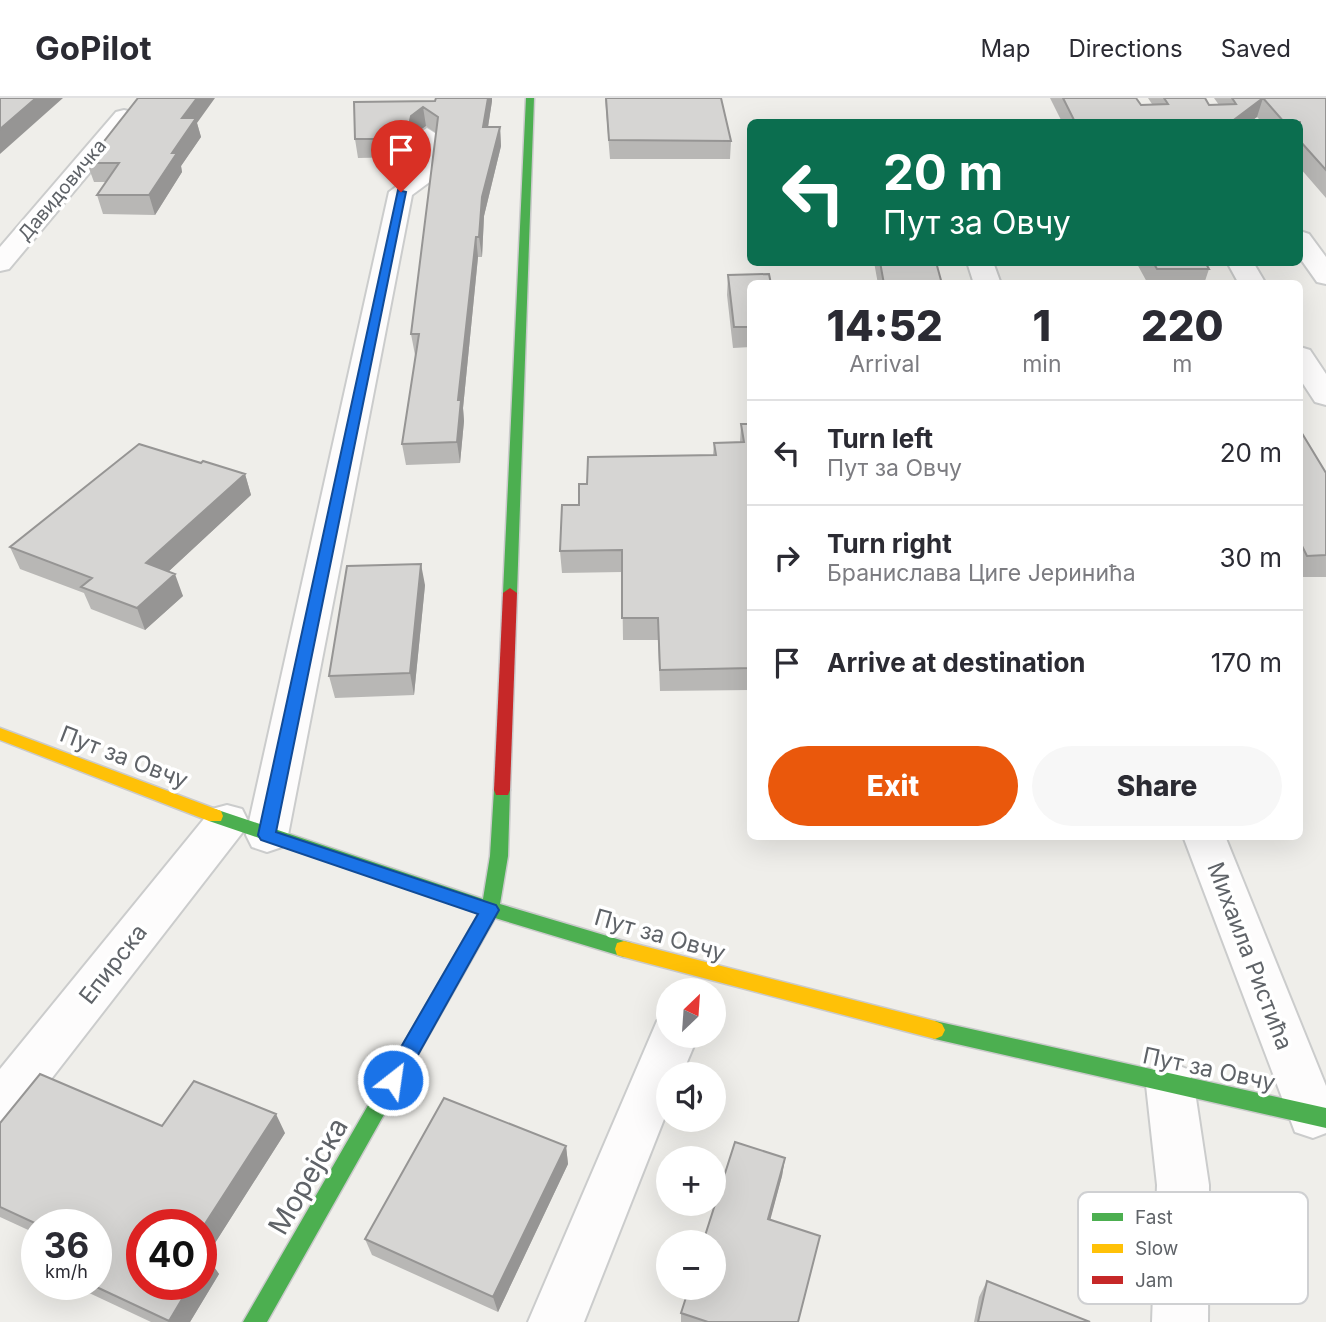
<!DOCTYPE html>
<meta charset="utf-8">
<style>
:root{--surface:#fff;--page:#f7f7f7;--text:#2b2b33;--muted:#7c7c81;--line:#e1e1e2;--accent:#ea580c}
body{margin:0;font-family:Inter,sans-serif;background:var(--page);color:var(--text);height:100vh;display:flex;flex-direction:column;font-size:26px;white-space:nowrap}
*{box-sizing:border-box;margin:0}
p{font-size:23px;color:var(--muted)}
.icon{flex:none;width:38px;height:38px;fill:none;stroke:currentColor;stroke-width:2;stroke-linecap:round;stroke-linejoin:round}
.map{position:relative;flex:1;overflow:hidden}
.side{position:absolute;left:747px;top:182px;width:556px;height:560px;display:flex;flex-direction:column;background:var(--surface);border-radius:10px;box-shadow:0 7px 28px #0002}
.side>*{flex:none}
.hud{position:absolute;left:747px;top:21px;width:556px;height:147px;border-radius:10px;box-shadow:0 7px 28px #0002;background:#0b6e4f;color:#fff;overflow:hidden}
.needle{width:46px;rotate:25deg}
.controls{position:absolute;left:656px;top:880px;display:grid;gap:14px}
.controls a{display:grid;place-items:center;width:70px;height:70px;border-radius:50%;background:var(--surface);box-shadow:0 7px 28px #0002;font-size:35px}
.speed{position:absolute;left:21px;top:1111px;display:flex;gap:14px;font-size:35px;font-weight:700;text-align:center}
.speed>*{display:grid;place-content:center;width:91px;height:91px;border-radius:50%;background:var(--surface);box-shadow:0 7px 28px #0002;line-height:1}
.speed small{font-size:18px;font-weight:400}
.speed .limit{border:10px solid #d22;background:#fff;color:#111}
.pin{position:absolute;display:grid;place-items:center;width:60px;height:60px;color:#fff;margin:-72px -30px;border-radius:50% 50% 50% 0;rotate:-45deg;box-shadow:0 0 7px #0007}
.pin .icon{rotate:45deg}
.me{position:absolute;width:77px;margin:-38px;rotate:30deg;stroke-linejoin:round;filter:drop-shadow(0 0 5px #0008)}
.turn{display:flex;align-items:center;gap:24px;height:147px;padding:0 21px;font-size:32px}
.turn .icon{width:91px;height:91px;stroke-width:2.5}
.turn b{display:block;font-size:49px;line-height:60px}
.eta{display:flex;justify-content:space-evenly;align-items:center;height:119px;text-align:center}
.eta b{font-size:42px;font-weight:800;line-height:49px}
.button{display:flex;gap:14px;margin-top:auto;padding:14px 21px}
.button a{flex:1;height:80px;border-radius:42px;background:var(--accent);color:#fff;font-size:28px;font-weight:800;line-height:80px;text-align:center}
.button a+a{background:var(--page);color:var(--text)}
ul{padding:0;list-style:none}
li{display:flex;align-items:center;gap:21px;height:105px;padding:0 21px;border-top:2px solid var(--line)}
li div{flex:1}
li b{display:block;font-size:26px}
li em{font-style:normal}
header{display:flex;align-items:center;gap:42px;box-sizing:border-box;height:98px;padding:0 35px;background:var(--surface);border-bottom:2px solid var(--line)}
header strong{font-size:33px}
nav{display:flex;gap:38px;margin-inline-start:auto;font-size:24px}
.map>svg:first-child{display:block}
</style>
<header>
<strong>GoPilot</strong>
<nav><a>Map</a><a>Directions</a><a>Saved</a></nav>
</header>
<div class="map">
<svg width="1326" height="1224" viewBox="0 0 1326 1224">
<rect width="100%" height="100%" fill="#efeeea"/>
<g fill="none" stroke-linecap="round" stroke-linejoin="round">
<defs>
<path id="street" d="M124,12l8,2 3,5 -3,5 -123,147 -9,2v-24l116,-135z
M427,30l11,7 -7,46 -19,14 -124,640 -6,12 -15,5 -15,-5 -6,-12 143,-643 19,-14 8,-43z
M1300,133l9,3 17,23v27l-9,-2 -17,-24z
M967,164h26l8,22h-27z
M1227,164h26l13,22h-27z
M1300,249l10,3 16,24v31l-11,-3 -15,-23z
M227,707l15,4 6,12 -6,12 -225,290 -17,7v-61l212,-260z
M1183,738h42l101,250v47l-13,5 -18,-6z
M668,919v19h30l-16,38h-14v35l-84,213h-56l129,-301z
M1170,964l17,7 7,16 15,100 -1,137h-56l5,-137 -11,-100 7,-16z"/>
<path id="fast" d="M526,0h8l-17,495 -7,5 -7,-5z
M502,686l6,1 2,5 -2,66 -8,48 124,37 7,2 2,6 -2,6 -7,2 -129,-39 -228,404h-24l236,-409 -270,-92 -2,-5 2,-5 6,-2 268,90 7,-43 4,-66 2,-5z
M935,923l391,87v20l-391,-89 -7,-3 -3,-6 3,-6z"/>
<path id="slow" d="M0,630l221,83 2,5 -2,5h-12l-209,-81z
M624,843l311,80 7,3 3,6 -3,6 -7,3 -311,-82 -7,-2 -2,-6 2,-6z"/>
<path id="jam" d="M510,490l7,5 -7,197 -2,5h-12l-2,-5 9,-197z"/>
</defs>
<!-- street casing -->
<use href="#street" stroke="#cbcccc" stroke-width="4"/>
<!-- fast casing -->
<use href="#fast" stroke="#cacacb" stroke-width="3"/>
<!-- slow casing -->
<use href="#slow" stroke="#cacacb" stroke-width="3"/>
<!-- jam casing -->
<use href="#jam" stroke="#cacacb" stroke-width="3"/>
<!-- street -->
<use href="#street" fill="#fdfcfc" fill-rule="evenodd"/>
<!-- fast -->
<use href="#fast" fill="#4caf50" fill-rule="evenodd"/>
<!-- slow -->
<use href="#slow" fill="#ffc107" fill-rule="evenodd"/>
<!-- jam -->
<use href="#jam" fill="#c62828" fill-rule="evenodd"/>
</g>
<!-- wall -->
<path fill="#b8b7b5" d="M605,0h116l10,43 -1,18h-120z
M1050,0h86l5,7 11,-1 -4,-6h57l4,7h10l-5,-7h112v100l-26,-30v-46h-38l-5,-5 -7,5h-188z
M435,3h57l-4,26h12l1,19 -17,70 -2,41h-4l-15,151 1,13 -4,42 -54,2 -4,-21 14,-89h-1l-4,-21 25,-201 -10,-7 -13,9 -4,22 -51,1 -3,-19z
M197,25l4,14 -20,29 1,6 -27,43 -52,-1 -6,-19 9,-13h-12l-7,-19z
M874,164h62l6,22h-64z
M1136,164h69l4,7 -5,15h-56z
M728,177l23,9v63l-18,1 -6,-53z
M741,326h10v266l-91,1 -2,-51h-35l-1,-68 -60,1 -2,-22 27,-67 126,-29 1,-12 26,-1z
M1300,332l26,43v104h-26z
M201,365l44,11 6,21 -83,77 15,24 -38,34 -54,-21 -7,-16 -64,-24 -10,-22z
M425,487l-11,110 -79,3 -6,-22z
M0,1025l162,3 123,7 -79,124 13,17 -29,48h-39l-81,-38h26v-59h-59v9l-37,-17z
M566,1048l2,18 -70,148 -126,-57 -7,-16z
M785,1060l-3,18 -12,43 29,103h-118v-9z
M987,1183l103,41h-116l5,-25z"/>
<!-- shaded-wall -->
<path fill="#969594" d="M36,0h27l-63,56v-25z
M197,0h18l-18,25 4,14 -20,29 1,6 -27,43 -6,-20 23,-42 10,-35z
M488,0h4v3l-7,45 -2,-19z
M1263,0l-6,19 -7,5h-19z
M423,9l3,19 -13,9 -4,22 -3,-18 5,-23z
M500,29l1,19 -17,70 -2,41 -3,-20 3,-40z
M476,139l2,20 -15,151 1,13 -4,42 -3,-21 1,-42z
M245,376l6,21 -97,90 -8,-22z
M421,466l4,21 -11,110 -4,-22z
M175,476l8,22 -38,34 -8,-22z
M276,1016l9,19 -84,132v-35z
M566,1048l2,18 -70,148 -5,-15z
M785,1060l-3,18 -16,60 2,-17z
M208,1160l11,16 -29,48h-20l-1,-1 22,-37h10v-16z"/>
<!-- building -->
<path fill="#d6d5d3" stroke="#969594" stroke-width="2" d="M0,0h36l-36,31z
M138,0h59l-15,20h14l-24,35h5l-28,42h-52l22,-32h-32z
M436,0h52l-5,29h17l-18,70 -3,40h-3l-18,163h3l-4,42 -55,2 17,-110h-8l27,-217 -15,-10 -12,9 -5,23h-51l-1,-37 81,-1z
M606,0h115l10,43 -122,-1z
M1063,0h73l5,7 27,-1 -4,-6h41l4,7 27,-1 -4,-6h94v72l-26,-29v-19h-16l-21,-24 -32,24h-156z
M880,164h56l6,22h-58z
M1153,164h52l4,7h-52z
M769,176l2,10h-20v43h-17l-6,-52z
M741,326h10v244l-91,2 -2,-52h-36v-68l-62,1 2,-46h17v-21h8l1,-27 128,-2 -2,-12 30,-1z
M1300,332l26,43v82l-19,1 -7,-14z
M139,346l62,19 2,-2 42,13 -99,89 29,11 -38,34 -56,-21 11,-9 -82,-31z
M421,466l-11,109 -81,3 18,-110z
M40,976l122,52 32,-45 82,33 -75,116v-5h-59v59h49l-22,37 -79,-37h6v-59h-57l-39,-18v-84z
M444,1000l122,48 -73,151 -128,-58z
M735,1044l50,16 -17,61 52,17 -22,86h-90l-27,-9 8,-25h25v-46h-11z
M201,1157l7,3 -7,10z
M987,1183l103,41h-112z"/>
<!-- route -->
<path fill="#1a73e8" stroke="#114b97" stroke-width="2" d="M398,92l8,2 -130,640 220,73 3,5 -99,177 -7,2 -7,-2 -3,-7 3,-7 92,-159 -217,-74 -3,-5z"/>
<g text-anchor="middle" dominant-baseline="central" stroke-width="7" stroke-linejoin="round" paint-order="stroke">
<!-- far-street labels -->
<g font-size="19" fill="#5f6368" stroke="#fff">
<text transform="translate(62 92) rotate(-50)">Давидовичка</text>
</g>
<!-- street labels -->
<g font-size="23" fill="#5f6368" stroke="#fff">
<text transform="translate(124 659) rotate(21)">Пут за Овчу</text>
<text transform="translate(660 837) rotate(16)">Пут за Овчу</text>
<text transform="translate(1250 858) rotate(69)">Михаила Ристића</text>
<text transform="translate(113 866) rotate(-52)">Епирска</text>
<text transform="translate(1209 971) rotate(12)">Пут за Овчу</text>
</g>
<!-- near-street labels -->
<g font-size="28" fill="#5f6368" stroke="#fff">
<text transform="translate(308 1078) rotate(-60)">Морејска</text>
</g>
</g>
<!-- legend -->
<rect x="1078" y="1094" width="230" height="112" rx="10" fill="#fff" stroke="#cfd0d2" stroke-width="2"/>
<rect x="1092" y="1115" width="31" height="8" fill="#4caf50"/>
<rect x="1092" y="1146" width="31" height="9" fill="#ffc107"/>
<rect x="1092" y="1178" width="31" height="8" fill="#c62828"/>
<g font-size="19" fill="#5f6368">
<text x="1135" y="1126">Fast</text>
<text x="1135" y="1157">Slow</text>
<text x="1135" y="1189">Jam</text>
</g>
</svg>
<div class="controls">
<a><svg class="needle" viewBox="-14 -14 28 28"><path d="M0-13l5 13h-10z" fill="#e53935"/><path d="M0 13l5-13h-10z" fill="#7c7c81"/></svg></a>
<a><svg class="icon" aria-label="sound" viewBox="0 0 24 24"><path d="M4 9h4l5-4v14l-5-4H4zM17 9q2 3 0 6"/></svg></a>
<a>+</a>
<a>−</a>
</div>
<div class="speed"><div>36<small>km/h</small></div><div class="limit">40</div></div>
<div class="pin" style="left:401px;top:94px;background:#d93025"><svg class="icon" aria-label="arrive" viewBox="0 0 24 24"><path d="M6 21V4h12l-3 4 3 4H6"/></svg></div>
<svg class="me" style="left:393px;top:982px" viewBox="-20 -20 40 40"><circle r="17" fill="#1a73e8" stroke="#fff" stroke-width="3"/><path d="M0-11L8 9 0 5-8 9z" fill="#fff"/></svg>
<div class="hud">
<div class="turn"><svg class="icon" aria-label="left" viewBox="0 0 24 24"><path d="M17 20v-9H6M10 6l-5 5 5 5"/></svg><div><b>20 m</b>Пут за Овчу</div></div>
</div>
<section class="side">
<div class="eta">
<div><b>14:52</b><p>Arrival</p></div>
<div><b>1</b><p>min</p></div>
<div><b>220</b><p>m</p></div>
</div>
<ul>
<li><svg class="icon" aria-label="left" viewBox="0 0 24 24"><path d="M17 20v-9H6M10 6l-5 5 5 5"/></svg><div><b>Turn left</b><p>Пут за Овчу</p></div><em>20 m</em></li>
<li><svg class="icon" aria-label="right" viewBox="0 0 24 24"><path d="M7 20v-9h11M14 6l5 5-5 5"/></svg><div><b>Turn right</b><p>Бранислава Циге Јеринића</p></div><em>30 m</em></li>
<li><svg class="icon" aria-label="arrive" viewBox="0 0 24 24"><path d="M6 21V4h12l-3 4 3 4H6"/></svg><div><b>Arrive at destination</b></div><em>170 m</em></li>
</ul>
<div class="button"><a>Exit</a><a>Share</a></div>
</section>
</div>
